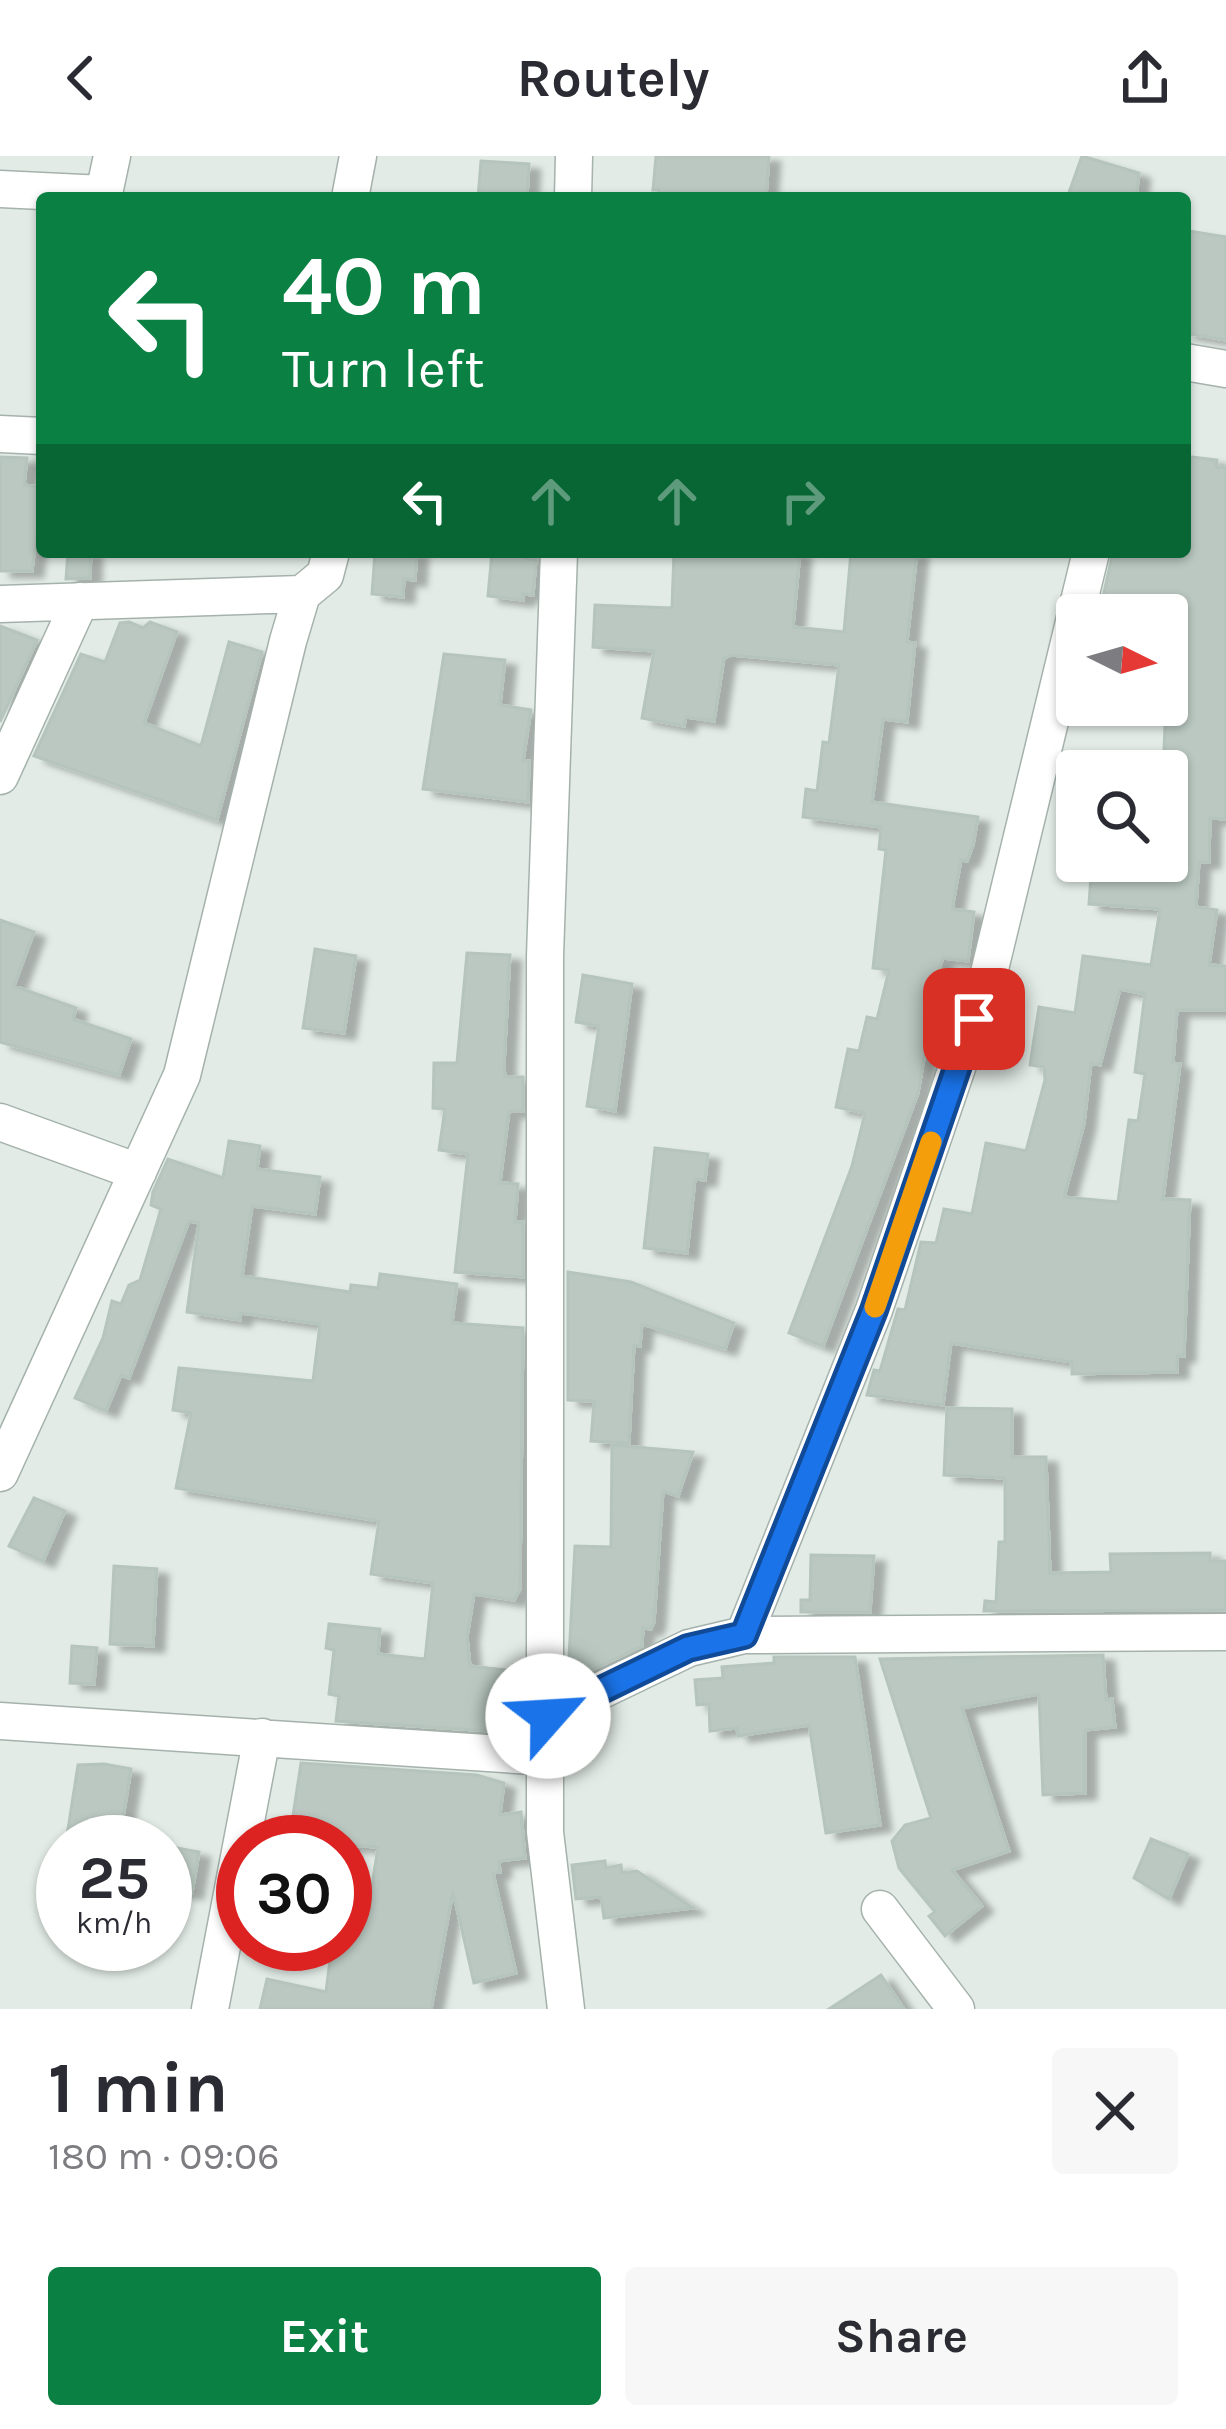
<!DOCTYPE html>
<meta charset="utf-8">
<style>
:root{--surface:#fff;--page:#f7f7f7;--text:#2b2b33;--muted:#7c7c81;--accent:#0b8043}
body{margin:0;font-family:Karla,sans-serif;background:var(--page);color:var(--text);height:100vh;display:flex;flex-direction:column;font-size:45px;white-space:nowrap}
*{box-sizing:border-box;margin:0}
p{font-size:39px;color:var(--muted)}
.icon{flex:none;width:66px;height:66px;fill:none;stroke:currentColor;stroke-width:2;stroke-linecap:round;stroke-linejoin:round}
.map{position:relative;height:1853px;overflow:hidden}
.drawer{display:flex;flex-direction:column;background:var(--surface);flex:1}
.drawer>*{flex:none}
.hud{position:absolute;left:36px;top:36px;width:1155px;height:366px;border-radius:12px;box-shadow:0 3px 9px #0004;background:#0b8043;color:#fff;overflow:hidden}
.needle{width:78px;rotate:95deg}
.controls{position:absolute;left:1056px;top:438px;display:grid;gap:24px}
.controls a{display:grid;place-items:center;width:132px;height:132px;border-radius:12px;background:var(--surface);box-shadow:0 3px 9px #0004;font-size:60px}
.speed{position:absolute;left:36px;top:1659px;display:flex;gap:24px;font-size:60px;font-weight:700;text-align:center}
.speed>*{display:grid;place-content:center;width:156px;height:156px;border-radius:50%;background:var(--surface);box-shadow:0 3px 9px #0004;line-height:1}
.speed small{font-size:30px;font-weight:400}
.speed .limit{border:18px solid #d22;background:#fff;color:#111}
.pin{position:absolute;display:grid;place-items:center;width:102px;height:102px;color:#fff;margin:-51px;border-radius:24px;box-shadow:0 6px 18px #0006}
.me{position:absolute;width:132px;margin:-66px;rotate:64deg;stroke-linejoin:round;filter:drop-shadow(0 0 9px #0008)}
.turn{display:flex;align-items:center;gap:42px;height:252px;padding:0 48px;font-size:54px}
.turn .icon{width:156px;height:156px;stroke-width:2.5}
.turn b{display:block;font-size:84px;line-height:102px}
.lanes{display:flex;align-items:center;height:114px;padding:0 48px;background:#0003;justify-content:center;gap:60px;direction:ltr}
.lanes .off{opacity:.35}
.round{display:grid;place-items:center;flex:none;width:126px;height:126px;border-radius:12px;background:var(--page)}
.head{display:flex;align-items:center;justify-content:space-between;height:204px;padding:0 48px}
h1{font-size:72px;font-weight:700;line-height:90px}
.cta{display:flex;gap:24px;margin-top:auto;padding:24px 48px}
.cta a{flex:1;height:138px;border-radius:12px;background:var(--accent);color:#fff;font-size:48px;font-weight:700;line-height:138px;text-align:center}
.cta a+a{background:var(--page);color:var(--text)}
header{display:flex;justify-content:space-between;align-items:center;height:156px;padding:0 48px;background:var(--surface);font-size:54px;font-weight:700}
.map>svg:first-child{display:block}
</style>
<header><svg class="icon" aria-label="back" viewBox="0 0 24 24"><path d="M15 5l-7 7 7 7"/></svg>Routely<svg class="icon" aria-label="share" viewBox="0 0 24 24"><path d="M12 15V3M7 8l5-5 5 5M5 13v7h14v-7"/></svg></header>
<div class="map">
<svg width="1226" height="1853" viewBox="0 0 1226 1853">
<defs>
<filter id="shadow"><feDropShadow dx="11" dy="6" stdDeviation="3" flood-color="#0004"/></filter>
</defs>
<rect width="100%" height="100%" fill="#e2ebe6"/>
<!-- building -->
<path fill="#bac8c1" stroke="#b5c4bc" stroke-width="3" fill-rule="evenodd" filter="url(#shadow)" d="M656,0h113l-3,42h-108l1,-8h-6z
M1082,0l57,17 -3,25h-69z
M481,5l48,3 -2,34h-49z
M1189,75l37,6v103l-41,-7z
M0,301l27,1 -3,27 18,2 -10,84h-32z
M1192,301l25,3 -1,7 10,1v351l-16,-1 -1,44h-10l-3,45 21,3 -8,55 17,1v44h-49l-4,53 7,1 -17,135 27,1 -6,156h-7v16l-105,2v-12l-121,-19 -8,62 -76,-10 7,-25 6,1 18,-62 7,1 16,-68 15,1 8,-34 28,5 14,-71 40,8 19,-71 -1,-13 -14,-2 9,-58 36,6 8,-57 68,9 9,-56 -71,-5 3,-43h75l-4,-90 7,-156h-71l14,-63h72v-91zM1120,833l25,5 -10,78 10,2 -7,47 -9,-1 -11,82 -54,-5 20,-73 7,-61 9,2z
M68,396h23l-1,26 -24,1z
M375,396h42l-2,28 -11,-1 -1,18 -31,-3z
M492,396h36l-1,7 9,1 -3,35 -10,-1v6l-35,-4z
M674,396h126l-7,75 51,5 7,-80h66l-10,90 8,1 -8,79 -24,-3 -11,83 106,15 -5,28 -6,16 -6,-1 -9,49 22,3 -6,49 -25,-3 -3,8 -22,127 -95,253 -34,-13 63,-167 13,-53 -29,-6 12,-58 11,2 8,-34 10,2 12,-49 -16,-2 13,-118 -7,-1 2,-22 -78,-10 3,-28 11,2 6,-49 6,1 10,-78 -108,-10 -7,3 -10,63 -28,-4 -2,9 -42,-8 12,-67 -61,-4 2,-42 77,3z
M129,466l14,6 7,-6 27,10 -33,91 57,23 28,-104 33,10 -45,168 -183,-64 47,-102 24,8 15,-39z
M0,470l37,14 -37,82z
M444,498l61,6 -5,45 31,5 -8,51h6l-1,41 -105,-13z
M0,764l34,12 -20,54 62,22 -3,11 58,20 -12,36 -119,-33z
M315,793l41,7 -12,77 -41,-5z
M467,797l43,2 -6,110 1,12h18v34h-14l-9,72 18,1 -3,38h8v55l-68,-5 13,-118 -29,-4 6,-41 -12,-1 1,-45h23z
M583,819l49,9 -17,127 -28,-5 12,-80 -23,-4z
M229,985l31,5 -3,23 63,8 -5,37 -63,-8 -10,70 108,16 1,-7 27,3 2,-14 77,10 -5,39 71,5 -3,261 -6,11 -40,-6 -7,43 3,29 53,6 -2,61 -185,-12 3,-25 -10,-2 5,-44 -8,-2 3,-24 51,5 -2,25 47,5 8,-76 -62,-9 8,-53 -203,-33 15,-75 -18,-3 6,-42 134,13 7,-57 -79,-11 -1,7 -53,-8 12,-89 -10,-2 -60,157 -8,-3 -15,36 -31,-13 28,-60 9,-37 9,3 8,-19 11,-5 21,-71 -10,-4 2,-13 15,-33 55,19z
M655,992l53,6 -3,26 -10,-1 -8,74 -43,-5z
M568,1116l63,10 103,41 -9,26 -83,-25 -2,22 -6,-1 -5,98 -38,-2 3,-40 -26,-1z
M947,1252l65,1v48h34l4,116 61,-1 -1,-18 100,-1v8h16v49l-242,1 1,-10 11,1 3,-60h6v-64l-61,-3z
M612,1289l81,7 -15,44 -15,-5 -9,131 -3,7 -8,-1 -1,18 -63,30 -11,-1 7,-129 36,1z
M34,1342l31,13 -22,50 -34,-15z
M811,1399l63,1 -4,56h-69v-12h9z
M114,1410l43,3 -4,77 -43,-2z
M72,1490l25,2 -3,36 -24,-1z
M1103,1499l3,45 6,-1 3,28 -30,3v63l-42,2 -4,-101 -77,14 47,143 -57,19 30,36 -37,30 -16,-20 6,-4 -36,-44 -7,-27 13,-16 26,-7 -51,-159z
M774,1501h81l25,168 -54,8 -17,-108 -71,11 -1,-8 -27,3 -1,-27 -12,1 -2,-25 28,-2 -1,-11 52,-4z
M301,1607l176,12 27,8 -4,32 21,-3 4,46 -26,3 1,11 -7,1 23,100 -42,10 -21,-92 -22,118h-171l7,-30 59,13 6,-48h13v-8l8,1 5,-39 12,1 8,-52 -89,-5z
M104,1608l27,5 -12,73h-53l12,-77z
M1151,1683l37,15 -19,45 -35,-21z
M165,1690l34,6 -7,41 -27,-4z
M605,1705l1,7 15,-3 1,8 15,-2 56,37 -89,10 -3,-21 -25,2 -4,-34z
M881,1819l23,34h-75z"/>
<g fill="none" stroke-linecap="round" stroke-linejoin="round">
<defs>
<path id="minor" d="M0,33l103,5
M103,42l9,-42
M350,42l8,-42
M573,42l1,-42
M1185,206l41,7
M0,278l42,2
M559,396l-14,404v876l21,177
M0,448l302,-10
M0,620l80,-175
M0,966l138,50
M0,1317l182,-398 106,-434 14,-47 23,-19 6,-23
M744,1479l130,-325 114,-333 103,-425
M548,1560l141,-68 55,-13 482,-3
M0,1565l547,36
M880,1753l76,100
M210,1853l52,-272"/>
</defs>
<!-- minor casing -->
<use href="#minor" stroke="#a5b2ac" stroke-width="39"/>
<!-- minor -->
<use href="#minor" stroke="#fff" stroke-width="36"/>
</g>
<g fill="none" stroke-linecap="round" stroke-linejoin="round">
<defs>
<path id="route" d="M548,1560l140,-68 56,-13 130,-325 100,-291"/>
</defs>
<!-- route casing -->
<use href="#route" stroke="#114b97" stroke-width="30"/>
<!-- route -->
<use href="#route" stroke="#1a73e8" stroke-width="21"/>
<!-- slow -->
<path stroke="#f59e0b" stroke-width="21" d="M875,1151l56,-165"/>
</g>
</svg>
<div class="controls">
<a><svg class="needle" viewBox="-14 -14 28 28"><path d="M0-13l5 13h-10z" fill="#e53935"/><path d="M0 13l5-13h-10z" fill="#7c7c81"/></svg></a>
<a><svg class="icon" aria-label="search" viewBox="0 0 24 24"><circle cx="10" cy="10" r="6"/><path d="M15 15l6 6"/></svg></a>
</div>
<div class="speed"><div>25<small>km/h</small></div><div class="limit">30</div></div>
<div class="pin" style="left:974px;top:863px;background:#d93025"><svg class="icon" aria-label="arrive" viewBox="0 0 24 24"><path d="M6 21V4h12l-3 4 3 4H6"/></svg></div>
<svg class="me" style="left:548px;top:1560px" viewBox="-20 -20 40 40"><circle r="19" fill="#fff"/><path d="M0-13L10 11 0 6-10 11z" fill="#1a73e8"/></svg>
<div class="hud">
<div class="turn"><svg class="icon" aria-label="left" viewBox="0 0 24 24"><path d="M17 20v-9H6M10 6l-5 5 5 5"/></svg><div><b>40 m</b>Turn left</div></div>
<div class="lanes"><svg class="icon" aria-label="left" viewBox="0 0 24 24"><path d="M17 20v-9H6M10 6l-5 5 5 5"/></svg><svg class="icon off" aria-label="ahead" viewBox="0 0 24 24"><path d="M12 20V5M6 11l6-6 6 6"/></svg><svg class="icon off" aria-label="ahead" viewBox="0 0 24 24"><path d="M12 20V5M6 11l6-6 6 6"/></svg><svg class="icon off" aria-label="right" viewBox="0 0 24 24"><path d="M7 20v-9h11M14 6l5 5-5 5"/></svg></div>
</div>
</div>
<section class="drawer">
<div class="head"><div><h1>1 min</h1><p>180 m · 09:06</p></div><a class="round"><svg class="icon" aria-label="close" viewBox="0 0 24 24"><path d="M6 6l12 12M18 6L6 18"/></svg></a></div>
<div class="cta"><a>Exit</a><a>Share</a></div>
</section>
